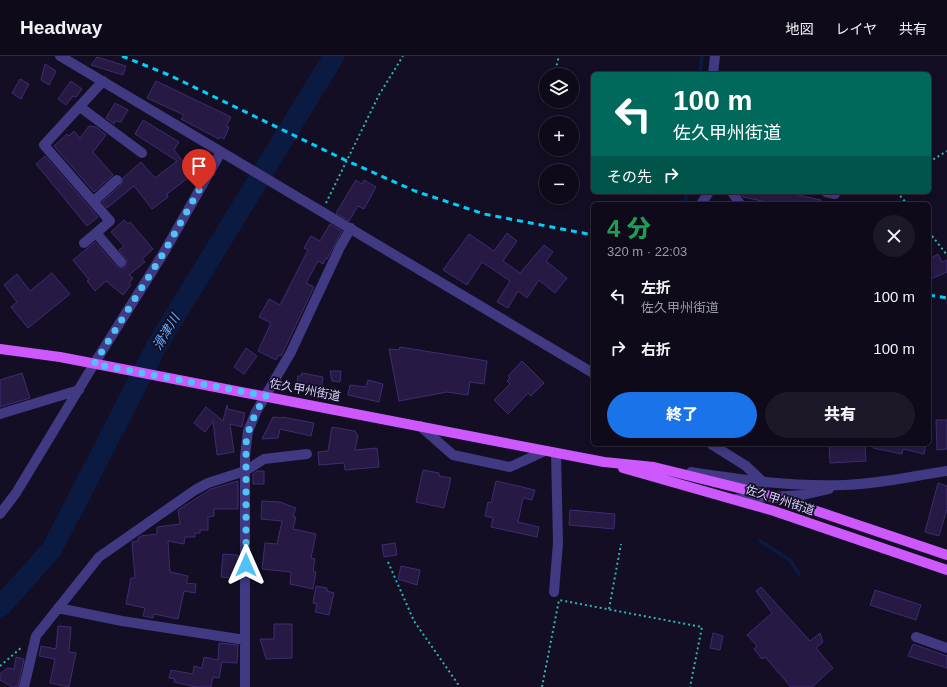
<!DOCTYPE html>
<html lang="ja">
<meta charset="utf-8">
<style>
:root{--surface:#0e0a1a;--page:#1c1827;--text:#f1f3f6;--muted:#9b9aa2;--line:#2e2b39;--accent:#1a73e8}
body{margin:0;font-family:Arial,"Noto Sans JP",sans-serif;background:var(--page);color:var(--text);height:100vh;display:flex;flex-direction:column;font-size:15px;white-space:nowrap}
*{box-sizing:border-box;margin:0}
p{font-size:13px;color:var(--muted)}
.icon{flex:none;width:22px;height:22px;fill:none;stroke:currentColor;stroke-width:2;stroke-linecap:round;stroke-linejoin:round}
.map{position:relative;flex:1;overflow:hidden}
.drawer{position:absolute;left:591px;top:146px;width:340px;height:244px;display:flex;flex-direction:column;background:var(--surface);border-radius:6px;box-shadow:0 2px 6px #0003,0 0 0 1px var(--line)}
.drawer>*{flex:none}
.guide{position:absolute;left:591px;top:16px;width:340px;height:122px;border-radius:6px;box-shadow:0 2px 6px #0003,0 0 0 1px var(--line);background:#00695c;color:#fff;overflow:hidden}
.fabs{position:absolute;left:539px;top:12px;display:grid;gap:8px}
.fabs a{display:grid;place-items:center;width:40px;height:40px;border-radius:50%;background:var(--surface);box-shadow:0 2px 6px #0003,0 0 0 1px var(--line);font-size:20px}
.pin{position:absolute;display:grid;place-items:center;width:34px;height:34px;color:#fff;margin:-41px -17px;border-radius:50% 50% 50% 0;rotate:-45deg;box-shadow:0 0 4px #0007}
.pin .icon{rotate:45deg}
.me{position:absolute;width:44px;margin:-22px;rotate:0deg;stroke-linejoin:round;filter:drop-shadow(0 0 3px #0008)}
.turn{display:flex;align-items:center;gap:14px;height:84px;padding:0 16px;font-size:18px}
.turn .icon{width:52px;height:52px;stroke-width:2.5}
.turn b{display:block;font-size:28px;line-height:34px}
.then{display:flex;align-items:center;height:38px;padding:0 16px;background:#0003;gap:8px;font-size:15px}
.round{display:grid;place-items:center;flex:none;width:42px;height:42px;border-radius:21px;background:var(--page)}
.overview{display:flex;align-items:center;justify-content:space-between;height:68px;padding:0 16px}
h1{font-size:24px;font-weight:800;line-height:30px;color:#1e9e55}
.action{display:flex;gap:8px;margin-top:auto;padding:8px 16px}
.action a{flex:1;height:46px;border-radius:24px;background:var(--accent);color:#fff;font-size:16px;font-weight:800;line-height:46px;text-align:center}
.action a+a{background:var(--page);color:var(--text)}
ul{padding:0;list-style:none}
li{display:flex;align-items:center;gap:12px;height:52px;padding:0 16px}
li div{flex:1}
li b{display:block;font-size:15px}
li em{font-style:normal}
header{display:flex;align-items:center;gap:24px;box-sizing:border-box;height:56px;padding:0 20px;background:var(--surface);border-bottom:1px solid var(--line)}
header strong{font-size:19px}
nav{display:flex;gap:22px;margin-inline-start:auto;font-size:14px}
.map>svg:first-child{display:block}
</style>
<header>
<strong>Headway</strong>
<nav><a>地図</a><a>レイヤ</a><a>共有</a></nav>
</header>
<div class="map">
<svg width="947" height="631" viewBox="0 0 947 631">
<rect width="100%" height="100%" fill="#130e23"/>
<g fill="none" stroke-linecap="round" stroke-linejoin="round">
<!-- stream -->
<path stroke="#0a1a41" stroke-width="3.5" d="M700,18l2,-18
M685,148l2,-12
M760,485l31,20 8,13"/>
<!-- river -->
<path stroke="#0a1a41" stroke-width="21" d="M0,551l52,-58 104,-202 178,-291"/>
</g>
<!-- building -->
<path fill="#261a44" stroke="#3e2c70" d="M97,1l29,9 -3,9 -32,-10z
M45,8l11,7 -7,14 -8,-5z
M20,23l9,5 -8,15 -9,-6z
M71,25l11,8 -6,8 -3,-1 -7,9 -8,-6z
M156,25l75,36 -5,9 3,1 -5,12 -4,-2 -1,2 -38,-20 3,-4 -37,-17z
M115,47l13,7 -7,12 -6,-1 -1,3 -8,-6z
M143,64l36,22 -5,8 19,24 -26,20 1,3 -16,12 -18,-23 -27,22 -5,-6 19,-17 2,-7 18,-16 14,16 22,-17 -42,-27z
M89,70l7,1 10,8 -13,17 20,23 -19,17 -40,-46 13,-12 2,2 5,-5 6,7z
M45,100l53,61 -11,9 -51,-62z
M356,124l6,4 2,-4 12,7 -12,22 -6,-3 -9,15 -13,-8z
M740,136h44l37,8v4h-45l-33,-7z
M124,164l4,4 2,-2 23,27 -11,10 3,3 -16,13 4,3 -4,5 2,2 -8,10 -17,-14 -11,10 -8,-10 2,-1 -16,-20 22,-18 21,24 3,2 6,-1 2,-7 -8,-10 5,-4 -13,-14z
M330,168l12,7 -15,28 -1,-1 -3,6 -5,-3 -12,22 8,4 -29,61 -4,8 -2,-1 -3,5 -18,-9 13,-28 -12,-6 10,-18 11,6 28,-55 -4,-2 7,-12 9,5z
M507,177l10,8 -14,20 17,12 24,-28 9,7 -7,9 21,17 -12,15 -16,-13 -12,18 -9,-7 -10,17 -11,-6 13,-21 -28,-19 -15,23 -24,-15 26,-36 25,17z
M938,198l4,8 5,-2v12l-16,7 -2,-5v-15z
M52,217l18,21 -42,34 -17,-21 6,-5 -13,-17 13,-11 13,17z
M400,291l87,14 -3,23 -14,-2 -2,13 -21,-3 -48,9 -10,-52 10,1z
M246,292l11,8 -13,18 -10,-7z
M522,305l22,22 -13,13 -3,-3 -20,21 -14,-14 16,-16 -3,-3 3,-3 -2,-2z
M330,315h11l-1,11 -8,-1z
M22,317l8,25 -30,9v-27z
M302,317l21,4 -2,13 -14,-3 -1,3 -10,-3 2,-11h3z
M368,324l15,4 -4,18 -31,-7 2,-10 16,2z
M227,349l1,4 17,4 -3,14 -12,-3 4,28 -17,3 -4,-34 -8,11 -11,-9 12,-16 17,14z
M273,361l9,1v-1l32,6 -3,13 -31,-7 -2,9 -16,1z
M936,364h11v29l-10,1z
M332,371l23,4 3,5 -3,14 22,-2 2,19 -34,3 -1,-7 -25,2 -1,-13 10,-1z
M829,388h36l1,17 -36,2z
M873,388h53l-2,10 -21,-5 -1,5 -29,-6z
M423,414l16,3v3l12,2 -7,30 -28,-6z
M257,415h7v13h-11v-10z
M238,425v28h-24v7l-6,1v13h-8v3h-5v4h-10l-1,7 -16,-3 2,31 18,4 -2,7 10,1 -1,9 -11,-2 -6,28 -24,-5 -1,4 -10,-2 2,-8 -19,-4 5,-26h4l-3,-36 6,-1v-3l3,-2 16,-2v-7l23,-3 -2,-14 33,-21z
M496,425l39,9 -3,10 -9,-2 -5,24 21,5 -2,10 -46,-10 2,-9 -8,-2 3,-14 3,1z
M938,427l9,3v23l-8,27 -14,-4z
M262,445l18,1 16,6 -3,8 3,1 -3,12 23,5 -5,24 4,1 -2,12 3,1 -3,17 -23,-5 1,-12 -29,-3 3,-26 12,1 5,-23 -21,-2z
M570,454l45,4 -1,15 -45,-4z
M395,487l2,12 -13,2 -2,-12z
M223,498l15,1v24l-17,-2z
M401,510l19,4 -3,15 -19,-6z
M316,530l11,2v3l7,2 -5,22 -14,-3 2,-8 -4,-1z
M761,531l49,54 10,-8 3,9 -7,6 17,20 -21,19h-21l-26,-30 -3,2 -8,-10 3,-3 -10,-11 25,-22 -16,-22z
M875,534l46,15 -5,15 -46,-15z
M274,568h18v34l-26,1 -6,-20h14z
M58,570l13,1 -2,25 7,1 -7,34 -19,-4 5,-24 -16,-3 2,-10 15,3z
M713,577l10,3 -3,14 -10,-2z
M219,587l19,2 -1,18 -15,-1 -3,16 -6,-1 -2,10h-15l-22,-5 1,-3 -6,-1 2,-8 22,4 1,-8 8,2 2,-11 14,3z
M913,588l34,12v12l-39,-12z
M16,601l8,2 -6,28h-6l-12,-7v-6l7,-6 7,1z"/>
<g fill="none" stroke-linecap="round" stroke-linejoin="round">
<!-- path -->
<path stroke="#2fb4b5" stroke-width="2" stroke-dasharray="2 3" stroke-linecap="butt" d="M554,19l5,-19
M543,45l3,-6
M929,106l18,-11
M897,136l10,12
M326,147l53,-108 24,-39
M929,176l18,23
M388,506l26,59 46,66
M609,553l12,-65
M0,610l22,-19
M542,631l17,-87 143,27 -12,60"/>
<!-- minor -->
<path stroke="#413982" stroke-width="10" d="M60,0l533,317
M713,18l2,-18
M103,25l-59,64 66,76 -14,12 25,29
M80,51l62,46
M732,136l8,12
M826,136l9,2
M94,145l23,-21
M701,148l8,-12
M84,187l12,-10
M0,358l79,-24
M420,370l33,29 57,12 35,-16
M711,388l35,22 18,17
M691,416c51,8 102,15 154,13 34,-1 68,-9 102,-14
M736,443l67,-4 26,-6
M0,458l16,-21 78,-129 69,-110 58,-102
M554,536l4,-49 -2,-90
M58,552l64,13 123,19
M916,581l31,11
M24,631l12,-51 63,-79 96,-67 13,-7 37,-12 19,-12 43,-5
M245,631v-231l3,-25 8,-19 35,-60 49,-105 11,-19"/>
<!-- major -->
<path stroke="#cc58fe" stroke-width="10" d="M0,293l60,8 544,105 50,5 121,30 172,58
M623,412l151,43 173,59"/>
<!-- rail -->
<path stroke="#01d0fb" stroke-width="3" stroke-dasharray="6 5" stroke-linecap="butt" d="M122,0l47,19 176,85 70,31 69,23 109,21
M929,239l18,3"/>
</g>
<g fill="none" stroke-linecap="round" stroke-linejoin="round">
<!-- route -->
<path stroke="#4fc3f7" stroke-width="7" stroke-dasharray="0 12.6" d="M199,134l-36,64 -69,110 172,32c-10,15 -17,29 -20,47v122"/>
</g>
<g text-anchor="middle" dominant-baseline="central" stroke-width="3.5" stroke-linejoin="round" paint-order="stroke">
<!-- street labels -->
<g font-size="12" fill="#d9d1ff" stroke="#130e23">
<text transform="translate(305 334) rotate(11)">佐久甲州街道</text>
<text transform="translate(780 444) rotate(18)">佐久甲州街道</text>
</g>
<!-- water labels -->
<g font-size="13" font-style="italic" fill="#5faafe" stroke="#130e23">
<text transform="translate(166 276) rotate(-59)">滑津川</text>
</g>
</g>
</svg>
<div class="fabs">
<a><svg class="icon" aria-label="layers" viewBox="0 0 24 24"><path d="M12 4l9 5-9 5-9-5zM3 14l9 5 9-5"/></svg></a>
<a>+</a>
<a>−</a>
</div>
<div class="pin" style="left:199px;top:134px;background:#d93025"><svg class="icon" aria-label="arrive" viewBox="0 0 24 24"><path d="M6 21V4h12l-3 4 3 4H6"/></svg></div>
<svg class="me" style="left:246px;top:509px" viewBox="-20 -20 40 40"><path d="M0-17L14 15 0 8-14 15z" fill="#4fc3f7" stroke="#fff" stroke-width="4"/></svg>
<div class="guide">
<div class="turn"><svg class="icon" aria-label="left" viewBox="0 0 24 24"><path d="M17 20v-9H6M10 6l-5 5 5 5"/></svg><div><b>100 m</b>佐久甲州街道</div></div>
<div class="then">その先<svg class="icon" aria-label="right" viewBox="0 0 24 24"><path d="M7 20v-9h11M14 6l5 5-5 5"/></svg></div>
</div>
<section class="drawer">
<div class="overview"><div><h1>4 分</h1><p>320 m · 22:03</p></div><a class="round"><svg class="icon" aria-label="close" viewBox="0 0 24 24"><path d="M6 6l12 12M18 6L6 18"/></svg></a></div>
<ul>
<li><svg class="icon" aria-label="left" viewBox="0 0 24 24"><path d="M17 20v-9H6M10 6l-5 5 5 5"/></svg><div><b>左折</b><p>佐久甲州街道</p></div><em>100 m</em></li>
<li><svg class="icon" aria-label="right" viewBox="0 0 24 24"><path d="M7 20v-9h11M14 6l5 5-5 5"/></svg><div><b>右折</b></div><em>100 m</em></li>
</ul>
<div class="action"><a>終了</a><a>共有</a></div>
</section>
</div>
